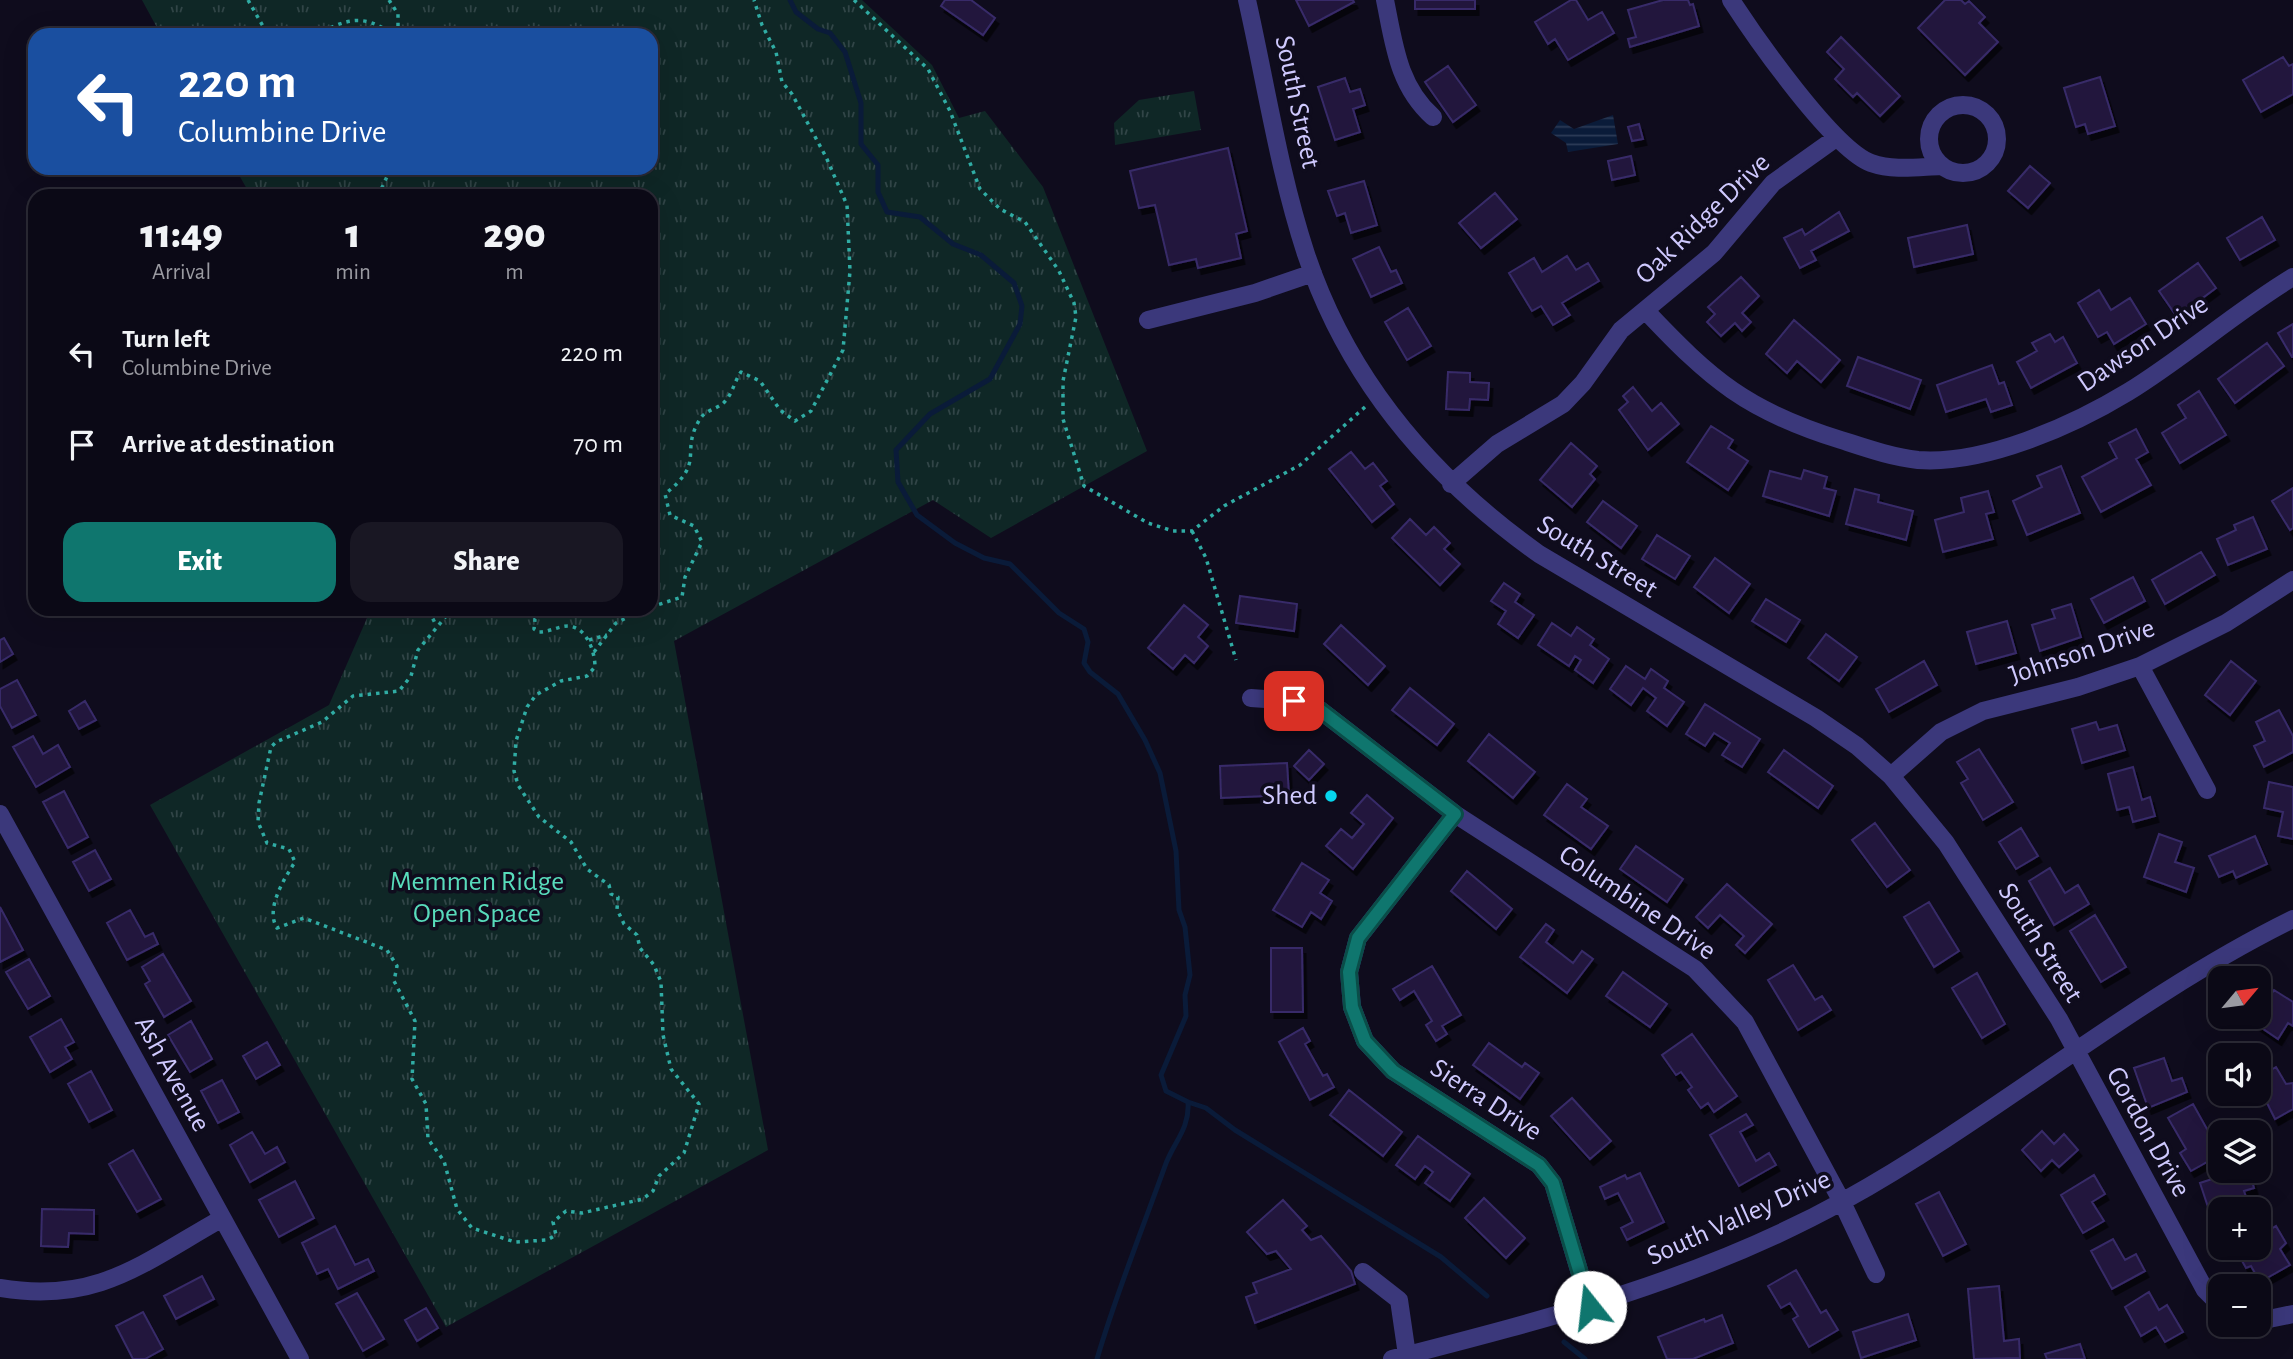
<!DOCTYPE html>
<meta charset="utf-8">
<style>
:root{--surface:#0b0916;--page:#191723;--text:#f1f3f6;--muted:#9a9aa1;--line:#2b2a35;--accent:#0f766e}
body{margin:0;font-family:"Alegreya Sans",sans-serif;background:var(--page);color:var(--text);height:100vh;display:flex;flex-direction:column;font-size:26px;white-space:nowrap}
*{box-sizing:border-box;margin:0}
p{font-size:23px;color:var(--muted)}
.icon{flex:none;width:38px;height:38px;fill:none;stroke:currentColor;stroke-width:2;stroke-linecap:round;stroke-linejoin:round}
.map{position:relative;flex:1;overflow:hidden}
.drawer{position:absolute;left:28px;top:189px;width:630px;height:427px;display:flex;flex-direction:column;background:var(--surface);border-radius:21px;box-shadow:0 7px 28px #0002,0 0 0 2px var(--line)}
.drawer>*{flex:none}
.guide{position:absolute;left:28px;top:28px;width:630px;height:147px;border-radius:21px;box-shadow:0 7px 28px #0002,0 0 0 2px var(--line);background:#1a4fa0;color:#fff;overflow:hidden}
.needle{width:46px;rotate:61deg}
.buttons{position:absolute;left:2208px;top:966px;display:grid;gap:14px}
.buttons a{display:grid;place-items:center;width:63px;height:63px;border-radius:14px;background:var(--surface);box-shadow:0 7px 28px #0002,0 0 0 2px var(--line);font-size:35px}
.pin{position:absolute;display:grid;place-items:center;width:60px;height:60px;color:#fff;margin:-30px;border-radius:14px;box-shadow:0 4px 10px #0006}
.me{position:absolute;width:77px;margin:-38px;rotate:344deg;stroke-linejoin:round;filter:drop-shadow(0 0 5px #0008)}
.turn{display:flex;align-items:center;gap:24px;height:147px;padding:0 35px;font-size:32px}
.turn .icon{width:91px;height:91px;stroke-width:2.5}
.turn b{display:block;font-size:49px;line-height:60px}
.eta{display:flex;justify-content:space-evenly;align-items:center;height:119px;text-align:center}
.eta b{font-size:42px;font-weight:800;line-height:49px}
.action{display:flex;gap:14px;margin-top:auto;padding:14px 35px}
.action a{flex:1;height:80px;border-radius:21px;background:var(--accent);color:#fff;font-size:28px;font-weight:800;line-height:80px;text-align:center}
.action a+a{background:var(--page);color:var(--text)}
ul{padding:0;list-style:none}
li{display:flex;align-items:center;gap:21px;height:91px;padding:0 35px}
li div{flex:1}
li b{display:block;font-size:26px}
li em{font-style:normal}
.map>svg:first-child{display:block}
</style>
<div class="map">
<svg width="2293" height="1359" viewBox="0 0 2293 1359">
<defs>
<pattern id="park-tufts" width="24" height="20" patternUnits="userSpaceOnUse" patternTransform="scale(1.75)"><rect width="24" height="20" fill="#0f2726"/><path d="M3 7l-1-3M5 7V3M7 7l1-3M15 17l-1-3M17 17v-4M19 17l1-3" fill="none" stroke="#314547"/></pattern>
<pattern id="water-rules" width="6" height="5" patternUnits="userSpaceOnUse" patternTransform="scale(1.75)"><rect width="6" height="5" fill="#0a1b39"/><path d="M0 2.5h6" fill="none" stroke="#2d3b57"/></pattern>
<filter id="shadow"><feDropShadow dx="3.5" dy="6" stdDeviation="0" flood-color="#0009"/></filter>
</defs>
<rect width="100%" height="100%" fill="#0f0c1d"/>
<!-- park -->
<path fill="url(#park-tufts)" d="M142,0h720l70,65 27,53 26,-7 58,76 104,264 -156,87 -58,-38 -259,141 94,509 -322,177 -296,-522 179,-100 42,-96h280v-413h-400l-16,-28h416v-133h-490z
M1194,91l7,39 -86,15 -1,-22 25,-23z"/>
<!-- water -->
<path fill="url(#water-rules)" d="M1613,115l5,29 -50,8 -2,-9 -15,-10 9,-13 14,9z"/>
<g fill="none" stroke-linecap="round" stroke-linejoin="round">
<!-- stream -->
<path stroke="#0a1b39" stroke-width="5" d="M790,0l6,12 22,17 12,4 15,19 16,51v41l17,21v27l9,20 33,5 33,27 28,11 33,28 8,23 -2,18 -30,55 -60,35 -34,36 2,32 19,33 38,28 29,15 26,6 49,49 25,16 4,13 -4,21 6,9 28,22 27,46 15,33 16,78 3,59 6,17 5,48 -5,20 1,21 -25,59 5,16 22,11c2,27 -15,41 -23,64 -23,64 -49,128 -68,193
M1188,1102l18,6 29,22 206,127 46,39
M1564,1342l21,17"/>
</g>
<!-- building -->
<path fill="#20193d" stroke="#382b69" stroke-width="2" filter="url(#shadow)" d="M945,0h26l24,18 -12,17 -42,-29z
M1296,0h57l1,2 -45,24z
M1415,0h60v9h-60z
M1571,0h5l12,20 14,-8 12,21 -46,27 -13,-21 -7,5 -13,-22z
M1663,0h25l2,5 3,-1 6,22 -69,21 -2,-8 8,-2 -8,-27z
M1945,0h16l4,4 4,-3 16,16 -6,6 19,19 -33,33 -47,-47z
M1841,37l59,59 -20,20 -23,-23 -4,4 -18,-18 9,-10 -17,-17z
M2283,57l6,9 4,-2v30l-32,18 -18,-32z
M1448,66l28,39 -23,17 -28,-40z
M2100,77l15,49 -27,8 -3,-10 -9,3 -12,-39z
M1345,78l5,14 10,-3 5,16 -12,4 7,23 -25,8 -17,-53z
M1639,124l4,15 -11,2 -4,-14z
M1228,148l19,83 -11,3 5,24 -43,10 -2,-9 -27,6 -14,-60 -16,3 -9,-37z
M1631,156l4,19 -23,5 -4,-19z
M2030,166l20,17 -22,25 -20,-17z
M1364,181l13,44 -26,8 -6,-20 -8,3 -9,-25z
M1495,193l22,26 -36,29 -22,-25z
M1839,212l10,19 -38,20 5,9 -16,8 -16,-30 18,-9 3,6z
M2262,217l13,23 -35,20 -13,-22z
M1967,225l6,29 -59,13 -6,-29z
M1379,247l12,25 5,-2 6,13 -31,14 -18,-38z
M1567,256l9,14 12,-7 11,18 -37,22 8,12 -17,10 -12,-19 -9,5 -23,-38 25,-15 8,14z
M2198,263l18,25 -39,29 -18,-26z
M1741,277l18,19 -17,17 9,9 -9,9 -7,-8 -14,13 -14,-14 8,-8 -7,-7z
M2099,290l12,20 19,-12 16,26 -32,20 -7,-12 -9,5 -20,-34z
M1408,308l23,38 -24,14 -22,-38z
M1794,320l46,40 -19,22 -24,-21 -10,12 -21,-19z
M2293,324v33h-1l-14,-24z
M2050,334l5,8 8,-5 14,26 -46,25 -14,-26 20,-11 -5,-8z
M2267,343l17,23 -49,37 -17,-24z
M1858,357l63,23 -11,29 -63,-23z
M1992,365l7,19 5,-2 8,23 -21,7 -5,-13 -40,13 -9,-27z
M1448,372l22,1v9l19,1 -1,17 -18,-1 -1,11 -23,-1z
M1633,387l19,24 9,-8 18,21 -31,26 -29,-40 9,-8 -5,-6z
M2199,391l27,44 -46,28 -18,-30 24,-15 -8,-13z
M1711,426l22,14 -5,8 20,13 -20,29 -41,-28z
M2136,429l12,23 -12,7 15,26 -50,27 -19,-35 35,-19 -8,-15z
M1571,443l26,23 -7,8 5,5 -23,28 -32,-27z
M1351,452l14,17 8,-6 14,18 -7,5 14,18 -22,18 -43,-53z
M2061,466l19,47 -53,22 -14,-34 29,-14 -5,-11z
M1804,470l23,7 -3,11 12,3 -7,25 -66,-20 7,-25 31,8z
M2293,488v40l-3,2 -18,-29z
M1855,489l24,6 -1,7 35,9 -7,29 -60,-16z
M1988,491l6,21 -8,2 7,25 -50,13 -8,-32 29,-8 -3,-14z
M1603,501l34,25 -16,22 -34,-26z
M2253,517l14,32 -39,16 -11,-26 19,-9 -2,-5z
M1410,519l16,16 8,-8 16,16 -6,6 16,15 -20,21 -48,-47z
M1657,535l33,21 -15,23 -33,-20z
M2201,552l14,23 -50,29 -13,-24z
M1715,558l35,26 -21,29 -35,-26z
M2133,577l12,24 -41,22 -13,-24z
M1504,583l16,11 -5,8 19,13 -16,23 -20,-14 8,-13 -15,-10z
M1240,596l57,8 -3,27 -58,-8z
M1766,599l34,21 -14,22 -34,-21z
M2071,604l10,33 -41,14 -8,-26 23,-7 -3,-8z
M1184,605l24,20 -10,12 10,9 -14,17 -9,-8 -12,14 -25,-21z
M2007,621l9,32 -40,11 -9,-32z
M1552,623l19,13 6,-9 17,12 -4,6 19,14 -16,24 -18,-13 6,-10 -6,-4 -6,10 -31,-21z
M1341,625l44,41 -17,19 -44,-41z
M1826,634l31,23 -18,24 -31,-23z
M4,638l9,16 -13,8v-22z
M1924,661l13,24 -48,27 -13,-23z
M2231,661l25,20 -26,34 -25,-20z
M1626,666l19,13 6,-10 17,12 -4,7 20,14 -17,24 -20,-15 9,-13 -13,-10 -12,17 -21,-16z
M17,680l19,35 -24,13 -12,-22v-17z
M1410,688l44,36 -17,21 -45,-35z
M85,701l11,19 -17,9 -10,-18z
M1705,704l55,35 -18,28 -20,-12 8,-12 -16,-10 -9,13 -19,-12z
M2279,710l14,26v16l-29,15 -10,-21 11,-5 -9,-19z
M2096,722l3,8 18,-5 8,25 -43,13 -10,-34z
M1489,734l46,38 -22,26 -45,-37z
M33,736l10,18 15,-9 12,22 -34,20 -23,-40z
M1979,749l34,53 -30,18 -22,-37 7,-4 -11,-17z
M1309,750l15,14 -15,16 -15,-14z
M1784,750l49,36 -15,22 -50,-36z
M1287,763l2,32 -68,3 -1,-32z
M2133,767l9,33 8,-3 5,19 -22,6 -4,-15 -12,3 -9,-36z
M2269,782l24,5v52l-15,-3 5,-24 -19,-4z
M1567,784l20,15 -6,8 27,19 -17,23 -47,-34z
M64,791l24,46 -20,11 -25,-46z
M1367,795l26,23 -40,51 -27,-23 15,-17 11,9 12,-14 -13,-11z
M1875,823l35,47 -23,17 -35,-47z
M2021,828l17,28 -22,13 -17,-27z
M2159,834l23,8 -7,20 19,6 -8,24 -42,-15z
M2255,836l12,28 -31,14 -3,-7 -14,6 -10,-21z
M1636,846l47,33 -16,23 -47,-33z
M95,850l16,29 -22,12 -16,-29z
M1302,863l27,17 -9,13 12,8 -11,18 -10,-7 -9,15 -29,-17z
M2050,868l15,25 13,-8 11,19 -35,21 -25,-44z
M1467,871l45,38 -16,20 -45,-38z
M1727,884l45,40 -27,29 -9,-8 8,-9 -24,-21 -12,13 -12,-11z
M1929,902l30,49 -25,16 -30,-50z
M0,907l23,43 -23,12z
M130,910l15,27 8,-4 5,11 -31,16 -20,-37z
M2095,915l31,52 -25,15 -31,-51z
M1546,924l8,6 -8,12 27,21 9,-12 11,8 -26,34 -47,-36z
M1271,948h31l1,64h-32z
M163,954l28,47 -27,16 -19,-33 5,-3 -8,-14z
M29,959l21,37 -22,13 -22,-37z
M1793,965l22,35 7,-4 9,14 -33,20 -30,-50z
M1432,966l29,49 -19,11 5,8 -11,7 -10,-16 6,-4 -18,-30 -14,9 -7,-11z
M1623,972l44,32 -17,23 -44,-31z
M1977,973l28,51 -23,14 -30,-50z
M2274,990l19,12v24l-5,-3 -10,16 -25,-17z
M61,1019l13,23 -9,5 7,12 -22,13 -20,-35z
M191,1021l21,38 -22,13 -22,-37z
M1303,1028l7,13 -5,3 18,32 4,-2 7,13 -24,13 -31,-58z
M1692,1034l45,62 -23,16 -6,-9 -7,5 -13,-18 4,-3 -11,-15 -5,3 -14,-20z
M267,1042l13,23 -24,14 -13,-23z
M1489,1043l33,24 3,-4 14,10 -19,26 -47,-34z
M2164,1058l8,23 10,-3 5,14 -39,16 -14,-40z
M2276,1067l10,17 7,-1v26l-18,10 -16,-32v-10z
M91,1071l21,39 -23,12 -21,-38z
M222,1080l17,32 -21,11 -17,-32z
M1349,1090l53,42 -19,24 -53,-41z
M1572,1098l39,43 -21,18 -39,-43z
M2193,1104l28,50 -30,17 -11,-18 6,-4 -18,-31z
M1746,1114l7,11 -13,7 16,29 13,-8 7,12 -37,21 -29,-51z
M2042,1131l12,13 10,-10 14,16 -19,17 -7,-7 -11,11 -19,-21z
M252,1132l13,22 12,-7 8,15 -35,20 -20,-37z
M1418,1136l52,38 -20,27 -25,-18 8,-11 -8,-6 -10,13 -19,-14z
M133,1150l28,49 -24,13 -28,-48z
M2237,1171l1,2 11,-2 5,17 -10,3 6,18h-29l-1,-5 -12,3 -8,-24z
M1640,1173l24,49 -37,18 -6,-12 12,-6 -15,-29 -13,6 -5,-12 25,-12 2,4z
M2094,1175l11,19 -13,8 12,19 -21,12 -22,-38z
M295,1181l19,37 -35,19 -20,-37z
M1939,1192l27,52 -23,12 -27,-52z
M1484,1198l41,40 -19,20 -41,-40z
M1283,1200l24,26 -5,4 9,10 10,-4 19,22 11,13 4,13 -100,39 -9,-26 11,-4 -4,-10 38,-14 -15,-18 -9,3 -20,-22z
M42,1209l52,1v24l-25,-1 -1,14 -27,-1z
M335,1226l20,39 13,-6 6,12 -36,18 -10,-20 -11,5 -15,-31z
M2269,1226l2,3 5,-3 10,17 -6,6 10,16 -30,17 -9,-16 -5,2 -11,-20h24v-16z
M2113,1239l12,21 11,-6 9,17 -33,18 -21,-38z
M1796,1270l25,43 5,-3 12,20 -29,17 -16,-28 5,-3 -8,-13 -9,5 -13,-22z
M202,1276l12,23 -38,20 -12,-23z
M1999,1286l5,55 15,-2 1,19 -46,1 -6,-70z
M2149,1292l10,18 8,-5 16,27 -18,10 -9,-15 -15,9 -16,-29z
M357,1293l27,46 -21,12 -27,-47z
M426,1308l12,20 -21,13 -12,-21z
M143,1312l20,37 -18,10h-12l-17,-33z
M1908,1314l8,26 -55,18 -8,-26z
M1722,1315l11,28 -40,16h-26l-9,-22 46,-18 1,3z
M2080,1344l5,15h-38l-2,-5z"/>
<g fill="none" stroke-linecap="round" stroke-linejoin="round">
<!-- path -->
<path stroke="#30aca4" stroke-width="3.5" stroke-dasharray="3.5 5" stroke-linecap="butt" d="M248,0l16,28 24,7
M389,0l9,14v21
M854,0l74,69 22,42 30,78 20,20 25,13 34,49 15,32 2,14 -13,64v38l21,67 64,37 25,8h19l32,-25 76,-41 65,-58
M315,35c29,-14 47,-24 78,0
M378,196l13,-28
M1192,531l14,27 30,102
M651,607l31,-10 3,-20 17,-35 -8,-16 -24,-11 -5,-21c42,-33 14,-41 35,-75 6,-10 20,-10 26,-19 7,-8 9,-20 15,-28l19,9 20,29 15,11 16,-10 32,-61 7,-79 -3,-66 -21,-48 -34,-63 -10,-12 -6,-30 -14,-27 -8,-25
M410,609l36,5
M452,609l-34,41 -7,26 -12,15 -46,5 -31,26 -46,20 -5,5 -12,56 -1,19 9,21 22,6 6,13c-11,17 -30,47 -18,66l27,-10 83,32 10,16 -3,15 21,40 -3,58 14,25 2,35 16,22 13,48 15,19 43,14 32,-2 9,-5 -3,-13 13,-11 16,2 61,-14 10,-8 6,-15 25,-23 15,-49 -28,-35 -8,-34 -2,-53 -7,-17 -14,-17 -3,-13 -13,-11 -7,-15 1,-12 -7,-3 -2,-9 -22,-16 -16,-27 -32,-25 -21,-32 -4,-14 2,-30 11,-34 9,-12 25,-14 26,-5 8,-9c0,-15 -8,-40 -27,-41 -9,0 -19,6 -29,6l-5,-3 1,-10 14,-10
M429,611l7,14
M589,640l18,-5
M594,652l22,-29 28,-14"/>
<!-- minor -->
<path stroke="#3b387b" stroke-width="18" d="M1247,0c19,84 32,172 59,254 42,126 126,224 233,300l277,164 41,28 34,30 55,67 113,176 146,271 16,16
M1385,0c9,44 13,86 48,117
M1731,0c24,37 102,149 140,163 23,8 46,4 70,3
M1929 139a34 34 0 1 1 68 0a34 34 0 1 1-68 0Z
M1645,310c66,70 102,101 196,130 25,8 50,17 77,20 66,5 154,-34 210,-68 57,-35 107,-80 165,-115
M1148,320l107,-27 58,-20
M1451,484l46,-40 66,-40 20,-21 38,-53 93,-77 59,-70 63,-45
M2140,666l67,124
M1251,698l43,3 26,9 135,104 240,155 50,53 97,180 34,72
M1891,776l50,-44 42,-21 95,-24 62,-21 86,-43 67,-43
M0,814l300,545
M1455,814l-97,124 -9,34 3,35 13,34 28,30 146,94 14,18 37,124
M1363,1272l36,28 8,55
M0,1288c97,16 141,-24 221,-69
M2259,1321l34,-7
M1392,1359c156,-40 311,-80 453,-159 153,-85 291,-204 448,-281"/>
</g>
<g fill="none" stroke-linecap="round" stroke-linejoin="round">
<defs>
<path id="route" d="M1294,701l26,9 135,104 -97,124 -9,34 3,35 13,34 28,30 146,94 14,18 37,124"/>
</defs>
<!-- route casing -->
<use href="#route" stroke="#0a4d48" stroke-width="18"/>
<!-- route -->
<use href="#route" stroke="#0f766e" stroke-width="12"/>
</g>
<!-- markers -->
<circle fill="#06d6ee" stroke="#0f0c1d" stroke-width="2.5" cx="1331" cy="796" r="7"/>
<g text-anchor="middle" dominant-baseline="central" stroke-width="7" stroke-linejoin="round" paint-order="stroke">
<!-- street labels -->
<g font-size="28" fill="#cfc9fe" stroke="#0f0c1d">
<text transform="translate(1297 102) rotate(78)">South Street</text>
<text transform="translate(1703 219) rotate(-44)">Oak Ridge Drive</text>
<text transform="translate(2143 344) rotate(-34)">Dawson Drive</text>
<text transform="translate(1597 557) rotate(31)">South Street</text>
<text transform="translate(2082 652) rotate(-19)">Johnson Drive</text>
<text transform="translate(1637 903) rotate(34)">Columbine Drive</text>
<text transform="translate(2040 943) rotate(58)">South Street</text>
<text transform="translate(172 1074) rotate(61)">Ash Avenue</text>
<text transform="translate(1486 1100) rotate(33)">Sierra Drive</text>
<text transform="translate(2148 1132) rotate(61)">Gordon Drive</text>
<text transform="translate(1739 1218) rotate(-24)">South Valley Drive</text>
</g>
<!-- poi labels -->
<g font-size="28" fill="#cfc9fe" stroke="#0f0c1d" text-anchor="end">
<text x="1317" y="796">Shed</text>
</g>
<!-- park labels -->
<g font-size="28" fill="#58dbbb" stroke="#0f0c1d">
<text x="477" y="882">Memmen Ridge<tspan x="477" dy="32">Open Space</tspan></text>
</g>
</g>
</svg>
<div class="buttons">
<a><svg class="needle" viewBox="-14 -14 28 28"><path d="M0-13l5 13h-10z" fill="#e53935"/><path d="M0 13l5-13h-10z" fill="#9a9aa1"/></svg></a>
<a><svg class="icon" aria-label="sound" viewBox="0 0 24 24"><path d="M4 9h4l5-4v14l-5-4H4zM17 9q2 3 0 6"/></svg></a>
<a><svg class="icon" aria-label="layers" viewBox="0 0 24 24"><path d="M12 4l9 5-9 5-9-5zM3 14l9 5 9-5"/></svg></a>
<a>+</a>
<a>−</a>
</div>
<div class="pin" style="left:1294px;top:701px;background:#d93025"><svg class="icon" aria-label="arrive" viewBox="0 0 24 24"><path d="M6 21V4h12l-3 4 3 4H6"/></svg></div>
<svg class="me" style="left:1590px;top:1307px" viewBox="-20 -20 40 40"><circle r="19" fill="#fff"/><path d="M0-13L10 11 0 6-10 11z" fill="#0f766e"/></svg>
<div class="guide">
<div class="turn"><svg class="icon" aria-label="left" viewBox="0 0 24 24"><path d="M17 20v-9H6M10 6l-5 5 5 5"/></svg><div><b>220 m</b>Columbine Drive</div></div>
</div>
<section class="drawer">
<div class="eta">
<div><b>11:49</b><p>Arrival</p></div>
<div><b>1</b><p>min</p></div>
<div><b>290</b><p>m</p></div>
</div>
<ul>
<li><svg class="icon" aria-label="left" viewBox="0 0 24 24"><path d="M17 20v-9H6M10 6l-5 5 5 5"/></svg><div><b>Turn left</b><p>Columbine Drive</p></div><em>220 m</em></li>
<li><svg class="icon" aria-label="arrive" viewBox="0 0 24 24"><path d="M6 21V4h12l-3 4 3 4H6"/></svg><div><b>Arrive at destination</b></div><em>70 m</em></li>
</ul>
<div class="action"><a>Exit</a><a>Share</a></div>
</section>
</div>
